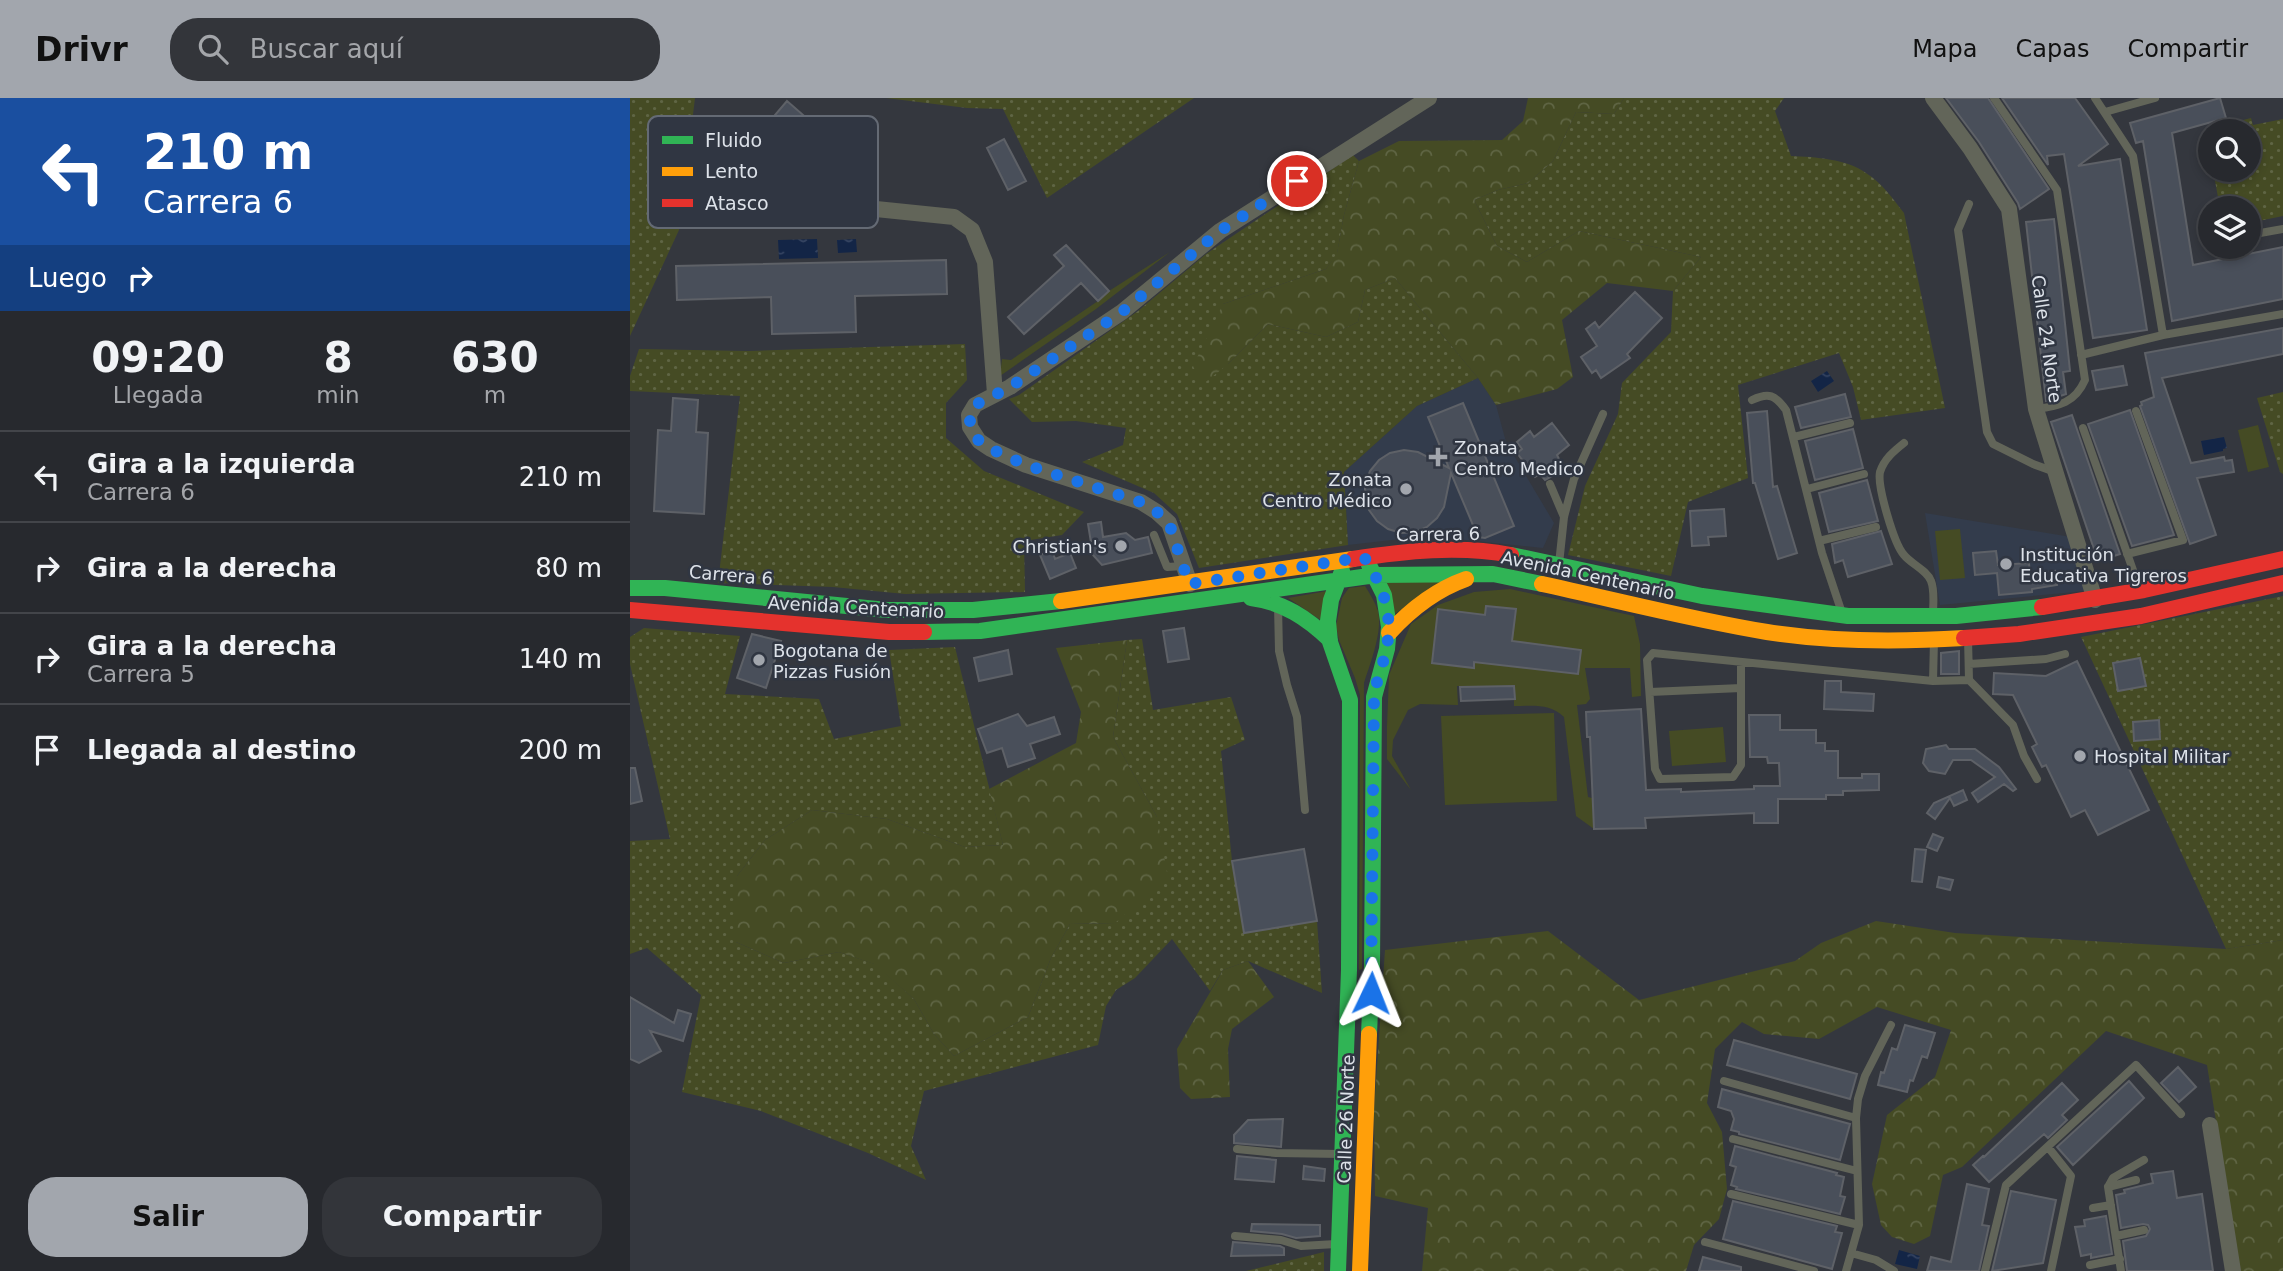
<!DOCTYPE html>
<html lang="es">
<meta charset="utf-8">
<style>
:root{--surface:#27292e;--page:#33353a;--text:#f1f3f6;--muted:#a4a6aa;--line:#43454a;--accent:#a2a6ad}
body{margin:0;font-family:"DejaVu Sans",sans-serif;background:var(--page);color:var(--text);height:100vh;display:flex;flex-direction:column;font-size:26px;white-space:nowrap}
*{box-sizing:border-box;margin:0}
p{font-size:23px;color:var(--muted)}
.icon{flex:none;width:38px;height:38px;fill:none;stroke:currentColor;stroke-width:2;stroke-linecap:round;stroke-linejoin:round}
.map{position:relative;flex:1;overflow:hidden}
.panel{display:flex;flex-direction:column;background:var(--surface);width:630px}
.panel>*{flex:none}
.guide{background:#1a4fa0;color:#fff;overflow:hidden}
.controls{position:absolute;left:1568px;top:21px;display:grid;gap:14px}
.controls a{display:grid;place-items:center;width:63px;height:63px;border-radius:50%;background:var(--surface);box-shadow:0 4px 10px #0003,0 0 0 2px var(--line);font-size:35px}
.pin{position:absolute;display:grid;place-items:center;width:60px;height:60px;color:#fff;margin:-30px;border:4px solid #fff;border-radius:50%;box-shadow:0 2px 7px #0007}
.me{position:absolute;width:77px;margin:-38px;rotate:2deg;stroke-linejoin:round;filter:drop-shadow(0 0 5px #0008)}
.turn{display:flex;align-items:center;gap:24px;height:147px;padding:0 28px;font-size:32px}
.turn .icon{width:91px;height:91px;stroke-width:2.5}
.turn b{display:block;font-size:49px;line-height:60px}
.then{display:flex;align-items:center;height:66px;padding:0 28px;background:#0003;gap:14px;font-size:26px}
.eta{display:flex;justify-content:space-evenly;align-items:center;height:119px;text-align:center}
.eta b{font-size:42px;font-weight:700;line-height:49px}
.action{display:flex;gap:14px;margin-top:auto;padding:14px 28px}
.action a{flex:1;height:80px;border-radius:28px;background:var(--accent);color:#111;font-size:28px;font-weight:700;line-height:80px;text-align:center}
.action a+a{background:var(--page);color:var(--text)}
ul{padding:0;list-style:none}
li{display:flex;align-items:center;gap:21px;height:91px;padding:0 28px;border-top:2px solid var(--line)}
li div{flex:1}
li b{display:block;font-size:26px}
li em{font-style:normal}
header{display:flex;align-items:center;gap:42px;box-sizing:border-box;height:98px;padding:0 35px;background:var(--accent);color:#111}
header strong{font-size:33px}
nav{display:flex;gap:38px;margin-inline-start:auto;font-size:24px}
.search{width:490px;height:63px;background:var(--page);display:flex;align-items:center;gap:18px;box-sizing:border-box;padding:0 24px;border-radius:28px;color:var(--muted);font-size:26px}
main{display:flex;flex:1;min-height:0}
.map>svg:first-child{display:block}
</style>
<header>
<strong>Drivr</strong>
<div class="search"><svg class="icon" aria-label="search" viewBox="0 0 24 24"><circle cx="10" cy="10" r="6"/><path d="M15 15l6 6"/></svg>Buscar aquí</div>
<nav><a>Mapa</a><a>Capas</a><a>Compartir</a></nav>
</header>
<main>
<section class="panel">
<div class="guide">
<div class="turn"><svg class="icon" aria-label="left" viewBox="0 0 24 24"><path d="M17 20v-9H6M10 6l-5 5 5 5"/></svg><div><b>210 m</b>Carrera 6</div></div>
<div class="then">Luego<svg class="icon" aria-label="right" viewBox="0 0 24 24"><path d="M7 20v-9h11M14 6l5 5-5 5"/></svg></div>
</div>
<div class="eta">
<div><b>09:20</b><p>Llegada</p></div>
<div><b>8</b><p>min</p></div>
<div><b>630</b><p>m</p></div>
</div>
<ul>
<li><svg class="icon" aria-label="left" viewBox="0 0 24 24"><path d="M17 20v-9H6M10 6l-5 5 5 5"/></svg><div><b>Gira a la izquierda</b><p>Carrera 6</p></div><em>210 m</em></li>
<li><svg class="icon" aria-label="right" viewBox="0 0 24 24"><path d="M7 20v-9h11M14 6l5 5-5 5"/></svg><div><b>Gira a la derecha</b></div><em>80 m</em></li>
<li><svg class="icon" aria-label="right" viewBox="0 0 24 24"><path d="M7 20v-9h11M14 6l5 5-5 5"/></svg><div><b>Gira a la derecha</b><p>Carrera 5</p></div><em>140 m</em></li>
<li><svg class="icon" aria-label="arrive" viewBox="0 0 24 24"><path d="M6 21V4h12l-3 4 3 4H6"/></svg><div><b>Llegada al destino</b></div><em>200 m</em></li>
</ul>
<div class="action"><a>Salir</a><a>Compartir</a></div>
</section>
<div class="map">
<svg width="1653" height="1173" viewBox="0 0 1653 1173">
<defs>
<pattern id="grass-dots" width="8" height="8" patternUnits="userSpaceOnUse" patternTransform="scale(1.75)"><rect width="8" height="8" fill="#454b24"/><path d="M2 2h.1M6 6h.1" fill="none" stroke="#5f6544" stroke-width="1.8" stroke-linecap="round"/></pattern>
<pattern id="forest-crowns" width="20" height="18" patternUnits="userSpaceOnUse" patternTransform="scale(1.75)"><rect width="20" height="18" fill="#454b24"/><path d="M2 6a3 3 0 1 1 6 0M12 15a3 3 0 1 1 6 0" fill="none" stroke="#5f6544"/></pattern>
<pattern id="water-ripples" width="26" height="14" patternUnits="userSpaceOnUse" patternTransform="scale(1.75)"><rect width="26" height="14" fill="#132546"/><path d="M2 4q2-2 4 0t4 0M15 11q2-2 4 0t4 0" fill="none" stroke="#354461"/></pattern>
</defs>
<rect width="100%" height="100%" fill="#34373e"/>
<!-- built -->
<path fill="#333c4c" d="M848,280l18,27 10,37 48,81 -11,25 -116,-12 -79,9 -4,-73 73,-66z
M1295,415l146,24 14,54 -145,14z"/>
<!-- grass -->
<path fill="url(#grass-dots)" d="M0,0h65l-16,132 -49,106z
M256,0h308l-147,100 -44,-89 -36,-1z
M994,0h160l-9,13 16,45c24,1 56,3 75,17 16,10 27,26 38,40l41,195 -84,12 -8,-33 -14,-34 -101,32 10,93 -60,24 -17,74 -103,-21 17,-69 33,-72 4,-31 49,-51 2,-41 28,-34 -122,-26 -52,31 -30,-16 -23,-46 24,-10 30,-7 25,-22 23,-49 38,2z
M1621,20l2,7 30,-6v97l-34,7v-15h-29l-7,-38h36v-39h-39v26l-5,-27z
M723,57l6,6 -15,54 -7,39 -11,15 -103,35 5,60 40,-40 58,13 32,-15 7,-32 30,-12 83,100 -61,28 -73,66 4,73 -149,23 -22,-54 -23,-21 -72,-31 41,-17 3,-17 -50,-7 -44,1 -23,-23 10,-4 119,-84 68,-57z
M335,246l2,36 -21,23v35l38,33 100,41 -22,23 -38,6 1,51 -120,2 -72,-7 -115,-4 22,-187 -110,-5v-15l9,-27 109,2z
M1653,294v82l-3,-2 -23,-74z
M1653,498v344l-57,9 -145,-312z
M14,530l96,8 -15,58 94,5 15,40 67,-13 -12,-76 66,-3 48,198 -38,2 -78,-28 -75,-9 -47,30 -28,36 -1,66 48,21 55,-11 36,12 39,35 20,35 20,22 74,-39 23,-59 19,-34 45,-1 42,-106 -44,-80 14,-97 15,-1 11,71 78,-13 14,43 -24,11 11,110 12,72 73,-12 5,72 -74,-32 -25,9 -13,21 -38,-52 -37,39 -19,12 -10,16 -8,39 -174,46 -13,55 15,34 -58,-27 -107,-42 -79,-19 19,-97 -54,-47 -17,6v-113l40,-2 -40,-175v-27z
M694,1154v19h-78z"/>
<!-- forest -->
<path fill="url(#forest-crowns)" d="M898,0h96l-10,16 -38,-2 -23,49 -25,22 -30,7 -24,10 23,46 30,16 52,-31 122,26 -28,34 -66,-8 -45,37 11,57 -16,12 -61,16 -18,-27 -83,-100 -30,12 -7,32 -32,15 -58,-13 -40,40 -26,21 -9,-19 30,-62 103,-35 11,-16 7,-38 15,-54 40,-20 103,-1 21,-19z
M497,542l-14,97 44,80 11,61 -53,45 -45,1 -19,34 -23,59 -74,39 -20,-22 -20,-35 -40,-35 -35,-12 -55,11 -48,-21 -2,-37 3,-29 28,-36 47,-30 75,9 78,28 38,-2 -14,-56 87,-46 5,-31 -25,-64z
M1246,823l79,12 271,16 57,-9v331h-43l-33,-206 -101,-34 -144,136 -19,8 -13,61 -16,8 -22,-7 -11,-12 -9,-41 15,-69 48,-38 16,-47 -74,-23 -58,32 -55,-5 -22,-12 -27,27 -8,54 15,29 5,57 -8,30 -25,26 -8,26h-264l6,-63 -53,-12 -1,-85 11,-161 163,-19 91,69 156,-39 26,-18z
M618,863l26,36 -42,32 -4,20 2,48 -39,2 -11,-11 -3,-39 46,-79z"/>
<!-- garden -->
<path fill="#454b24" d="M540,154l-74,57 -96,67 2,-17 9,1 87,-59 11,-10z
M1628,327l11,42 -21,5 -10,-42z
M1330,431l5,49 -25,2 -5,-49z
M814,481l-49,35 -11,-31z
M735,488c5,8 10,16 13,25 5,20 -8,53 -14,72l-2,286 -3,1 1,-275 -5,-17 -16,-38 -3,-14 6,-28 4,-6 3,-4z
M880,491l124,27 6,28 1,52 -9,1 -2,-29h-45l5,31 -4,5 -9,1 11,92 4,1 2,31 -18,-13 -12,-99c-14,-14 -31,-11 -50,-11v-20h-57l1,19 -38,-1 -12,6 -15,30 -1,16 19,34 -24,-31v-33l2,-51 22,-51 27,-19 36,-13z
M697,493l-5,30 -34,-23z
M924,615l3,88 -112,4 -4,-89z
M1093,629l3,35 -54,4 -3,-35z"/>
<!-- water -->
<path fill="url(#water-ripples)" d="M187,141l1,19 -39,1 -1,-19z
M226,141l1,13 -19,1 -1,-13z
M1197,273l7,10 -16,11 -7,-11z
M1594,339l3,11 -4,1v2l-19,4 -3,-14z
M1269,1152l21,6 -3,13 -22,-5z"/>
<!-- building -->
<path fill="#494f5a" stroke="#5e6167" stroke-width="2" d="M1316,0h42l61,91 -29,20 -2,-6 -39,-61z
M1372,0h73l33,46 -30,22 42,-7 27,171 -54,8 -29,-184 -17,2 1,9z
M1590,0l6,20 -54,15 21,132 90,-18v52l-111,22 -29,-180 -7,2 -6,-20z
M157,3l23,20 -77,88 -22,-19z
M374,41l22,42 -18,9 -21,-42z
M1424,121l16,152 -7,1 3,22 -20,7 -20,-179z
M436,147l43,46 -11,10 -17,-18 -57,51 -16,-17 56,-51 -10,-11z
M316,162l1,34 -92,2 1,36 -84,2 -1,-37 -94,3 -1,-34z
M1005,194l27,26 -35,36 3,4 -29,20 -5,-8 -4,3 -11,-16 16,-11 -11,-17 9,-7 4,6z
M1653,230v26l-121,24 29,85 33,-6 1,4 7,-1 2,12 -37,6 19,57 -26,9 -50,-138 2,-1 -1,-3 13,-5 -9,-44z
M1493,268l4,19 -31,5 -4,-19z
M1215,296l6,23 -50,11 -6,-21z
M43,300l25,2 -2,32 12,1 -4,81 -50,-3 4,-81 13,1z
M833,305l51,123 -29,12 -7,-1 -27,-64 -7,34 -7,11 -10,9 -12,5 -14,1 -13,-4 -11,-8 -8,-11 -4,-13v-13l5,-13 9,-11 11,-7 14,-3 14,2 31,16 -21,-51z
M1500,312l44,125 -42,11 -44,-122z
M1137,313l6,76 4,-1 20,67 -19,6 -23,-76h-2l-6,-70z
M1442,317l48,139 -22,7 -47,-139z
M922,325l17,22 -12,10 3,6 -7,6 5,6 -13,7 -5,-6 -5,3 -18,-24 5,-4 -5,-7 13,-11 4,6z
M1223,331l10,39 -48,12 -10,-39z
M1237,382l11,41 -49,11 -10,-39z
M1094,411l2,27 -18,1 1,8 -17,1 -2,-35z
M471,424l2,15 23,-4 9,7 13,-3 4,16 -50,12 -9,-10 -5,-31z
M1251,433l11,33 -44,13 -5,-17 -8,3 -3,-19z
M422,452l3,9 15,-6 6,15 -26,11 -10,-24z
M1366,453l2,14 31,-2 1,12 25,-4 2,14 -25,4v3l-33,3 -2,-22 -22,2 -2,-22z
M856,508l30,3 -4,32 69,9 -3,24 -104,-12v6l-42,-5 6,-54 47,6z
M554,530l5,31 -21,3 -5,-31z
M122,536l29,7 -15,47 -29,-10z
M378,552l4,24 -33,7 -5,-23z
M1329,553v23h-18v-21z
M1510,560l6,28 -28,5 -5,-28z
M1447,563l72,149 -51,25 -13,-25 -14,7 -25,-52 -4,2 -10,-20 5,-3 -24,-49 -20,-1 1,-21 52,3z
M1195,583h16v11l33,2 -1,17 -49,-2z
M884,588l1,13 -54,2 -1,-14z
M1011,611l5,81 35,-1v3l73,-3v-3h26l-1,-23h-11l-1,-6h-17l-1,-42h31v15h36v13h9v8h13v27h24v-4h17v16l-36,1v4h-17v4h-48v24h-24v-10l-109,5 1,10 -52,1 -4,-92h-3l-1,-25z
M388,616l9,12 27,-9 6,17 -30,10 5,14 -27,9 -6,-19 -15,5 -9,-24z
M1529,622l1,19 -26,2 -1,-19z
M1316,647l3,4h26l24,18 17,22 -3,2 -9,-7 -26,18 -6,-9 23,-16 -24,-17h-18l-8,14 -16,-3 -6,-8 3,-14z
M0,670h5l7,33 -12,3z
M1333,692l4,10 -13,6 -4,-8 -15,21 -8,-6 7,-10z
M1303,736l10,4 -6,13 -10,-4z
M674,751l13,72 -73,12 -12,-72z
M1285,751l11,1 -4,32 -10,-1z
M1309,779l14,3 -3,10 -13,-3z
M0,899l44,26 4,-13 13,4 -8,27 -33,-10 11,20 -22,12 -9,-4z
M1275,927l30,8 -8,25 -5,-2 -9,25 -3,-1 -3,12 -29,-7 3,-13 3,1 8,-25 5,2z
M1104,942l123,34 -7,25 -123,-34z
M1548,969l18,20 -17,15 -18,-19z
M1499,983l15,17 -71,67 -16,-18z
M1432,985l16,17 -16,15 5,5 -19,18 -4,-4 -55,48 -16,-17 10,-9 1,1z
M1092,991l128,35 -10,36 -101,-26v-2l-8,-2 3,-11 -3,-8 -13,-4z
M653,1021l-2,28 -47,-4v-8l14,-15z
M1105,1048l102,27 -1,2 8,2 -4,19 5,1 -5,17 -104,-25 1,-2 -6,-2 5,-18 -6,-2z
M607,1058l39,4 -2,22 -39,-3z
M674,1068l21,3 -1,12 -21,-2z
M1543,1073l4,27 25,-4 11,77h-86l-4,-30 23,-5 4,-7 -2,-4 -5,-1 -22,4 -5,-33 9,-2 -1,-3 29,-7 -2,-9z
M1337,1086l22,5 -7,36 7,1 -10,45h-52l4,-14 20,5z
M1381,1093l45,9 -13,63 -51,8z
M1103,1103l104,25 -2,6 7,1 -10,36 -109,-30z
M1476,1118l6,38 -21,4v-4l-10,2 -6,-29 10,-1 -1,-6z
M622,1126l68,1v11l-24,2 -14,-4 -31,-3z
M603,1144l47,4 4,2v7l-53,1z
M1073,1159l38,10v4h-42z"/>
<g fill="none" stroke-linecap="round" stroke-linejoin="round">
<!-- lane -->
<path stroke="#626559" stroke-width="8" d="M1364,0l63,92 28,190c-10,23 -26,26 -49,29
M1465,0l38,58 30,179
M1475,14l50,-14
M1339,106l-11,26 29,202 6,12 40,20 22,8
M1619,137l34,-6
M1578,145h2
M1451,257l82,-20 120,-21
M1122,302c17,-8 23,-5 34,10l36,143 20,60
M1453,330l57,162
M1164,339l56,-14
M1274,345c-10,8 -20,16 -24,29 -3,14 14,72 24,83 7,9 23,15 27,26 4,10 2,23 2,33
M920,386l14,33
M1177,391l57,-15
M524,437l13,32 17,-1
M1189,443l57,-14
M1497,456l56,-14 -47,-129
M929,466l5,-47 10,-38 29,-65
M648,508l1,45 8,34 10,32 8,93
M1338,540l1,42 44,45 11,31 13,23
M1111,564v103l-8,12 -73,2 -5,-10 -8,-109 6,-7 280,28 36,-1
M1339,566l77,-5 19,-5
M1303,583l1,-41
M1020,594l91,-4
M1094,983l132,37
M1103,1041l124,32
M1418,1049l23,29 -20,95
M607,1051l39,4 65,1
M1478,1089l28,-7
M1101,1096l128,31
M1463,1110l18,-3
M605,1138l46,4 20,6 35,-2
M1486,1138l28,-6
M1075,1144l109,29
M1221,1155l25,7 18,11
M1460,1167l30,-6
M1216,1173l13,-46 -3,-107 2,-19 7,-23 26,-51
M1355,1173l21,-86 130,-120 45,49
M1491,1173l-13,-84 5,-9 31,-18"/>
<!-- street -->
<path stroke="#626559" stroke-width="16" d="M1303,0l37,50 39,61 27,200 59,191
M246,111l78,8 18,13 13,32 10,132
M560,486l-21,-61 -12,-11 -16,-10 -115,-37 -35,-16 -12,-8 -9,-14 -1,-12 6,-10 35,-18 112,-75 98,-81 209,-133
M1580,1027l23,146"/>
<!-- fast -->
<path stroke="#30b455" stroke-width="16" d="M881,457l191,41 146,20h108l86,-9
M0,490h35l222,22h86l88,-9
M621,500c32,4 56,20 79,42
M294,534l56,-1 396,-56 117,-1 49,10
M739,936l3,-67 2,-270 13,-48 2,-22 -5,-32 -15,-30
M708,1173l11,-301 1,-270 -20,-58 -2,-21 3,-21 11,-29"/>
<!-- slow -->
<path stroke="#ff9f0a" stroke-width="16" d="M912,486c74,16 151,36 225,48 64,10 132,10 197,6
M431,503l292,-42
M759,535c22,-24 46,-43 77,-54
M730,1173l9,-237"/>
<!-- jam -->
<path stroke="#e5322d" stroke-width="16" d="M723,461c52,-8 106,-14 158,-4
M1412,509l102,-17 139,-31
M0,512l259,22h35
M1334,540l55,-4 122,-18 142,-33"/>
</g>
<g fill="none" stroke-linecap="round" stroke-linejoin="round">
<!-- route -->
<path stroke="#1a73e8" stroke-width="12" stroke-dasharray="0 21.6" d="M667,83l-77,50 -98,81 -112,75 -35,18 -5,10v13l9,13 12,8 35,16 115,37 16,10 12,11 20,61 175,-27c19,28 30,59 22,93 -3,16 -10,30 -12,47l-3,296"/>
</g>
<!-- markers -->
<g fill="#a2a6ad" stroke="#303642" stroke-width="2.5">
<path d="M804.5 348.5h7v7h7v7h-7v7h-7v-7h-7v-7h7z"/>
<circle cx="776" cy="391" r="7"/>
<circle cx="491" cy="448" r="7"/>
<circle cx="1376" cy="466" r="7"/>
<circle cx="129" cy="562" r="7"/>
<circle cx="1450" cy="658" r="7"/>
</g>
<g text-anchor="middle" dominant-baseline="central" stroke-width="5" stroke-linejoin="round" paint-order="stroke">
<!-- street labels -->
<g font-size="18" fill="#dde2e9" stroke="#303642">
<text transform="translate(1417 241) rotate(82)">Calle 24 Norte</text>
<text transform="translate(808 436) rotate(-1)">Carrera 6</text>
<text transform="translate(101 477) rotate(5)">Carrera 6</text>
<text transform="translate(958 477) rotate(12)">Avenida Centenario</text>
<text transform="translate(226 509) rotate(3)">Avenida Centenario</text>
<text transform="translate(716 1021) rotate(-88)">Calle 26 Norte</text>
</g>
<!-- poi labels -->
<g font-size="18" fill="#dde2e9" stroke="#303642" text-anchor="start">
<text x="824" y="349">Zonata<tspan x="824" dy="21">Centro Medico</tspan></text>
<text x="762" y="381" text-anchor="end">Zonata<tspan x="762" dy="21">Centro Médico</tspan></text>
<text x="477" y="448" text-anchor="end">Christian's</text>
<text x="1390" y="456">Institución<tspan x="1390" dy="21">Educativa Tigreros</tspan></text>
<text x="143" y="552">Bogotana de<tspan x="143" dy="21">Pizzas Fusión</tspan></text>
<text x="1464" y="658">Hospital Militar</text>
</g>
</g>
<!-- legend -->
<rect x="18" y="18" width="230" height="112" rx="10" fill="#303642" stroke="#646a74" stroke-width="2"/>
<rect x="32" y="38" width="31" height="8" fill="#30b455"/>
<rect x="32" y="69" width="31" height="9" fill="#ff9f0a"/>
<rect x="32" y="101" width="31" height="8" fill="#e5322d"/>
<g font-size="19" fill="#dde2e9">
<text x="75" y="49">Fluido</text>
<text x="75" y="80">Lento</text>
<text x="75" y="112">Atasco</text>
</g>
</svg>
<div class="controls">
<a><svg class="icon" aria-label="search" viewBox="0 0 24 24"><circle cx="10" cy="10" r="6"/><path d="M15 15l6 6"/></svg></a>
<a><svg class="icon" aria-label="layers" viewBox="0 0 24 24"><path d="M12 4l9 5-9 5-9-5zM3 14l9 5 9-5"/></svg></a>
</div>
<div class="pin" style="left:667px;top:83px;background:#d93025"><svg class="icon" aria-label="arrive" viewBox="0 0 24 24"><path d="M6 21V4h12l-3 4 3 4H6"/></svg></div>
<svg class="me" style="left:741px;top:895px" viewBox="-20 -20 40 40"><path d="M0-17L14 15 0 8-14 15z" fill="#1a73e8" stroke="#fff" stroke-width="4"/></svg>
</div>
</main>
